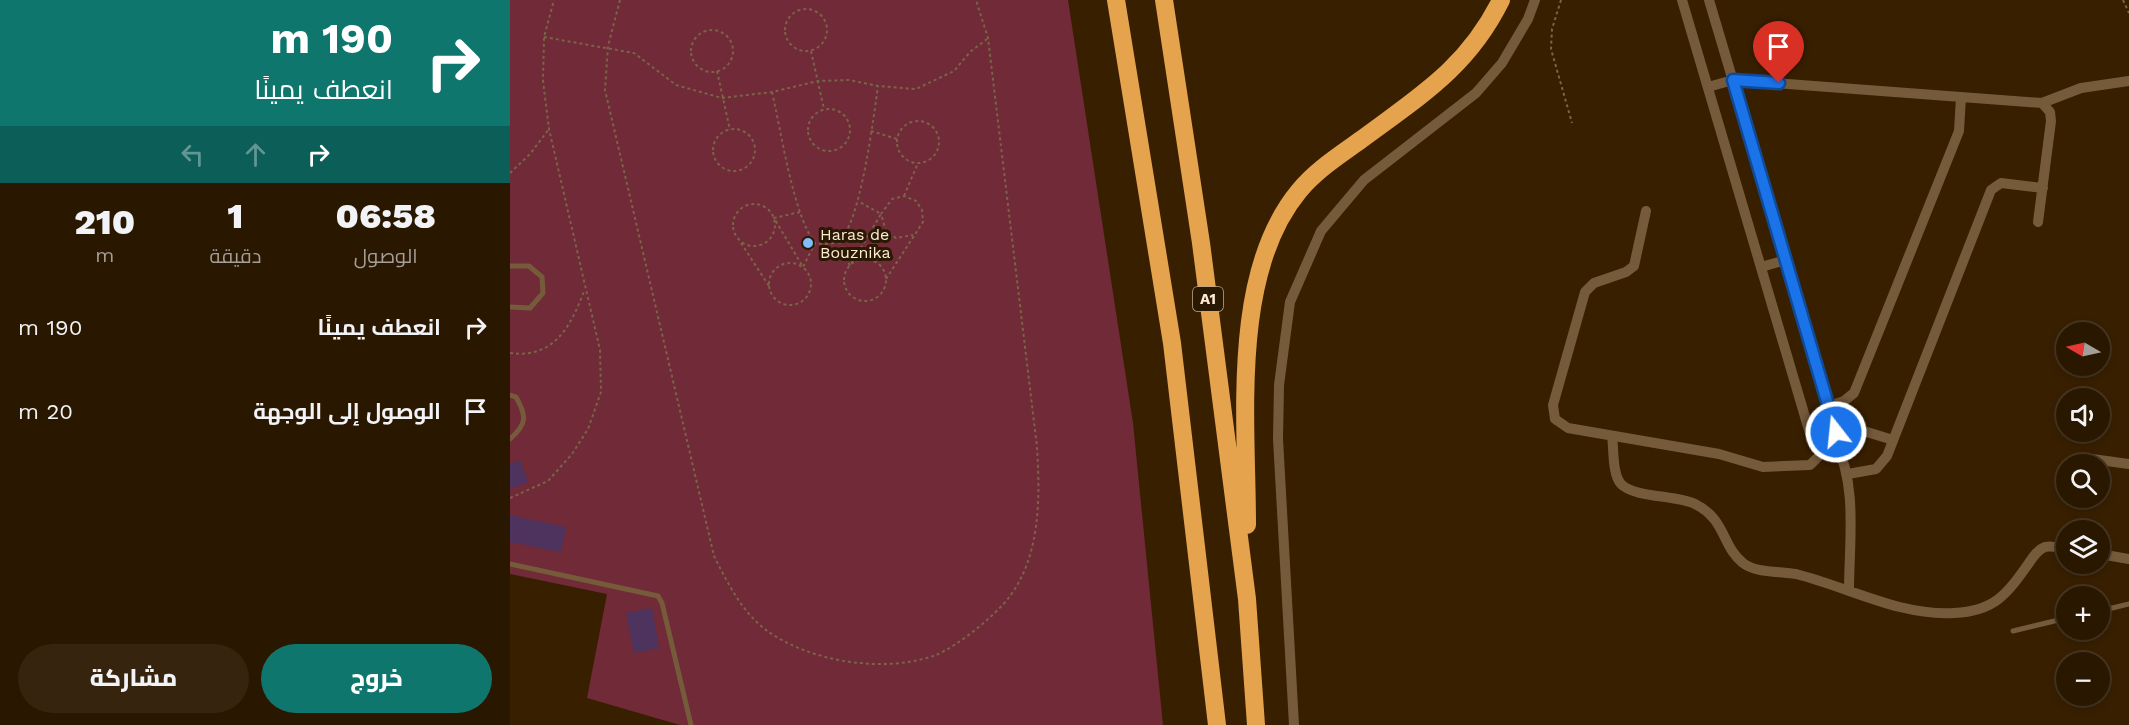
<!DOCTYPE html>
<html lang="ar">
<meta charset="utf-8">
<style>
:root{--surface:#2a1700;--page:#36240f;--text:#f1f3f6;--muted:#a59f99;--line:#463622;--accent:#0f766e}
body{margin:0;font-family:"Work Sans",Cairo,sans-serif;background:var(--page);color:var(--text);direction:rtl;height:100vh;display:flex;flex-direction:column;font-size:22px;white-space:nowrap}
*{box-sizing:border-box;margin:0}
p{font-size:20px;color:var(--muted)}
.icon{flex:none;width:33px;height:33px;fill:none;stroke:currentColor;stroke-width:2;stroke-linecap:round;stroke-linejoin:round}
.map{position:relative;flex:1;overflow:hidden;direction:ltr}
.sheet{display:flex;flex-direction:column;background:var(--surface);width:510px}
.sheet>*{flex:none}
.hud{background:#0f766e;color:#fff;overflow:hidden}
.needle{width:39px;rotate:279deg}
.buttons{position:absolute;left:1546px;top:322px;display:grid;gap:12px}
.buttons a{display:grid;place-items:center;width:54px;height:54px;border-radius:50%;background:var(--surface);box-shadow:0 3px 9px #0003,0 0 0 2px var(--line);font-size:30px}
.pin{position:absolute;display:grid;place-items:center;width:51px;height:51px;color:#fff;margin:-62px -26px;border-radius:50% 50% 50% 0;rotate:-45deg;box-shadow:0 0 6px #0007}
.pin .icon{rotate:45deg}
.me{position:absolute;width:66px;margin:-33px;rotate:344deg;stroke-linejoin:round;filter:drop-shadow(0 0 4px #0008)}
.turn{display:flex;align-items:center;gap:21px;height:126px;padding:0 18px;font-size:27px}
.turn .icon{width:78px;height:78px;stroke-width:2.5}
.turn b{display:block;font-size:42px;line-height:51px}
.lanes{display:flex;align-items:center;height:57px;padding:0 18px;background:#0003;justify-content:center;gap:30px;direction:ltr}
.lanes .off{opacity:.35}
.eta{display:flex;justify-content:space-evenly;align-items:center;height:102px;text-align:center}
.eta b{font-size:36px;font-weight:800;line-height:42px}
.button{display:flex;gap:12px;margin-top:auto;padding:12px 18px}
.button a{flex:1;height:69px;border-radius:36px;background:var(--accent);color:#fff;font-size:24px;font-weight:800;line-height:69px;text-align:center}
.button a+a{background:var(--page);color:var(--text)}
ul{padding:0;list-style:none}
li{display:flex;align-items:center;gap:18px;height:84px;padding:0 18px}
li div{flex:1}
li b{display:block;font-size:22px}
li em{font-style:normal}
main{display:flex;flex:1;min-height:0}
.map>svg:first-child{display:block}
</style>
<main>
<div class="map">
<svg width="1619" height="725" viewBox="0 0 1619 725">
<rect width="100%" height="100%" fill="#381f00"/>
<!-- green -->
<path fill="#702a38" d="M0,0h558l65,423 30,302h-483l-93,-27 20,-104 -97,-20z"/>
<!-- building -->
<path fill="#4d335e" d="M10,460l8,22 -18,7v-25z
M0,515l56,12 -5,25 -51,-10z
M142,608l7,40 -25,5 -8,-40z"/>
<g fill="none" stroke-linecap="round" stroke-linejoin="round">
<!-- path -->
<path stroke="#7b6347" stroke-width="2" stroke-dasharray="3 3" stroke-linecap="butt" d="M110,0l-12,46 -3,44 109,466c13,26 28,56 52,74 44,32 118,44 170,25 22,-9 60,-40 74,-59 31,-42 30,-100 27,-149l-49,-409 -12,-38
M1051,0l-9,29 -1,20 21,74
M1613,0l6,13
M275 30a21 21 0 1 1 42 0a21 21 0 1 1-42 0Z
M181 51a21 21 0 1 1 42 0a21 21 0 1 1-42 0Z
M34,37l90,16 42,32 46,13 50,-6 46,-11 31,-1 29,6 38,3 38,-18 16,-19 17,-13
M301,51l13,58
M207,71l13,59
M262,92c9,38 21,123 43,151 7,1 16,2 23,-2 22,-12 36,-127 40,-155
M298 130a21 21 0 1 1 42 0a21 21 0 1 1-42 0Z
M387 142a21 21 0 1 1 42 0a21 21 0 1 1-42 0Z
M203 150a21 21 0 1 1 42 0a21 21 0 1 1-42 0Z
M361,131l26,8
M0,173l20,-19 19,-25
M394,196l14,-33
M223 225a21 21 0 1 1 42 0a21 21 0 1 1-42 0Z
M290,212l-26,6 29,49 12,-24
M329,241l11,25 31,-52 -23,-13
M231,243l28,43
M334 280a21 21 0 1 1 42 0a21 21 0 1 1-42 0Z
M259 284a21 21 0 1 1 42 0a21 21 0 1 1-42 0Z
M376,279l37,-57 -1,-12 -6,-9 -12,-5 -12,3 -11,15 5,17 10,7 17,-3
M0,353c44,6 61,-27 74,-62
M0,498l38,-17 24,-27 16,-25 13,-37 -1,-42 -51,-221 -6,-48 1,-44 10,-37"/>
<!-- service -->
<path stroke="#765b3b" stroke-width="5" d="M0,266h19l13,11 1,16 -13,15 -20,-1
M0,395l6,2c11,19 11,27 -6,42
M0,564l148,32 4,7 29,122
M1590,611l29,-7
M1503,631l54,-13"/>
<!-- minor -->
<path stroke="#765b3b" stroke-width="10" d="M1172,0l129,437 9,10h9l6,-6 1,-13 -127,-428
M1198,87l25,-7 309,23 8,9 1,9 -13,101
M1532,103l39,-15 48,-7
M1136,211l-12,55 -8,6 -32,11 -9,9 -32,113 2,14 13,9 151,26 44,13 47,-2 9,-9 1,-9
M1251,267l25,-7
M1319,406l15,-5 10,-8 105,-262 2,-34
M1326,428h18l39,12
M1102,436c2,13 0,38 9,48 13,14 57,11 74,20 31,15 27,43 48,59 12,10 37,8 53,11 52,13 103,42 158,39 41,-2 53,-19 75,-50 4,-6 8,-13 16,-16 7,-2 15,1 22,2
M1325,441c23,45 14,101 14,150
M1582,459l37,5
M1338,474l28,-5 11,-13 104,-266 10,-7 42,5
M1590,554l29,5
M784,725l-16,-286 1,-54 11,-83 31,-71 43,-51 112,-87 26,-30 26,-44 7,-19"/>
<!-- motorway -->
<path stroke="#e6a34d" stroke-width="18" d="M606,0l56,343 45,382
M654,0l37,243 46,356 9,126
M737,525c0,-103 -17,-251 52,-334 17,-21 41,-36 63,-52 58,-43 106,-72 139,-139"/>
</g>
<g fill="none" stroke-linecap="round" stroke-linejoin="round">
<defs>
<path id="route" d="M1269,83l-46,-3 103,352"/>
</defs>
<!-- route casing -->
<use href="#route" stroke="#114b97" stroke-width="15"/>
<!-- route -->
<use href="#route" stroke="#1a73e8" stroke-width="10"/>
</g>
<!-- markers -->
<circle fill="#82bcfa" stroke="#291802" stroke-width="2" cx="298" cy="243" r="6"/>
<g text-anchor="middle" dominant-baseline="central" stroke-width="6" stroke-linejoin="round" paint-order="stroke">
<!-- shield labels -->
<rect fill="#291802" stroke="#beab94" stroke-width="1.5" x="683" y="287" width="30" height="24" rx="4.5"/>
<g font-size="15" font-weight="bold" fill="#feead2">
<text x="698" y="299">A1</text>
</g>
<!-- poi labels -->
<g font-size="16" fill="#feead2" stroke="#291802" text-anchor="start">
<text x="310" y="234">Haras de<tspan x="310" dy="18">Bouznika</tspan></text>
</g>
</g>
</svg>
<div class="buttons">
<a><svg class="needle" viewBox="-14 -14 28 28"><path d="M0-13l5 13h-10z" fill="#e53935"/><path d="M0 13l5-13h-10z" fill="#a59f99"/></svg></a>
<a><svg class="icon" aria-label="sound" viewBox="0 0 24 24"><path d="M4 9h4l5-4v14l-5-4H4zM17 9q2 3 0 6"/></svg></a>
<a><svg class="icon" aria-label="search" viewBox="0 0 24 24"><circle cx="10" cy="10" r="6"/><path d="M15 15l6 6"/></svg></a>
<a><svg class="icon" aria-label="layers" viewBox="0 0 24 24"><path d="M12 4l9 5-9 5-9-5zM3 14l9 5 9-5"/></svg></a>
<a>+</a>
<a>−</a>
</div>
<div class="pin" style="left:1269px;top:83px;background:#d93025"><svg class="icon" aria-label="arrive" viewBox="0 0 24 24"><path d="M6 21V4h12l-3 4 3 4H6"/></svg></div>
<svg class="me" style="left:1326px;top:432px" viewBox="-20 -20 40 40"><circle r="17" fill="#1a73e8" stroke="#fff" stroke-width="3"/><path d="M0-11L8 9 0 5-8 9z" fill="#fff"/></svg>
</div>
<section class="sheet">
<div class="hud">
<div class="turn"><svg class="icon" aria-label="right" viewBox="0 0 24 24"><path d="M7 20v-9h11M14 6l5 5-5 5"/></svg><div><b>190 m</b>انعطف يمينًا</div></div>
<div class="lanes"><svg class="icon off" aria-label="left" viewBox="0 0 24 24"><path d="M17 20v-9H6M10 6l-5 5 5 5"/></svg><svg class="icon off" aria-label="ahead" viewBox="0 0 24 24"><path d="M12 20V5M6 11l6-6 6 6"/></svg><svg class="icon" aria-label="right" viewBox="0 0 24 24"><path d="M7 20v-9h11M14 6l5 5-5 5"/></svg></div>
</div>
<div class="eta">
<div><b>06:58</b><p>الوصول</p></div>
<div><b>1</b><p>دقيقة</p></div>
<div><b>210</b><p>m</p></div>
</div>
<ul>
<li><svg class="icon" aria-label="right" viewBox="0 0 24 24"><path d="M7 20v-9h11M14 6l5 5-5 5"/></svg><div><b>انعطف يمينًا</b></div><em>190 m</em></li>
<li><svg class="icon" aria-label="arrive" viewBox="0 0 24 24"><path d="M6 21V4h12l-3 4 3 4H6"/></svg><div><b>الوصول إلى الوجهة</b></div><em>20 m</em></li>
</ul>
<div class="button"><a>خروج</a><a>مشاركة</a></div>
</section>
</main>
